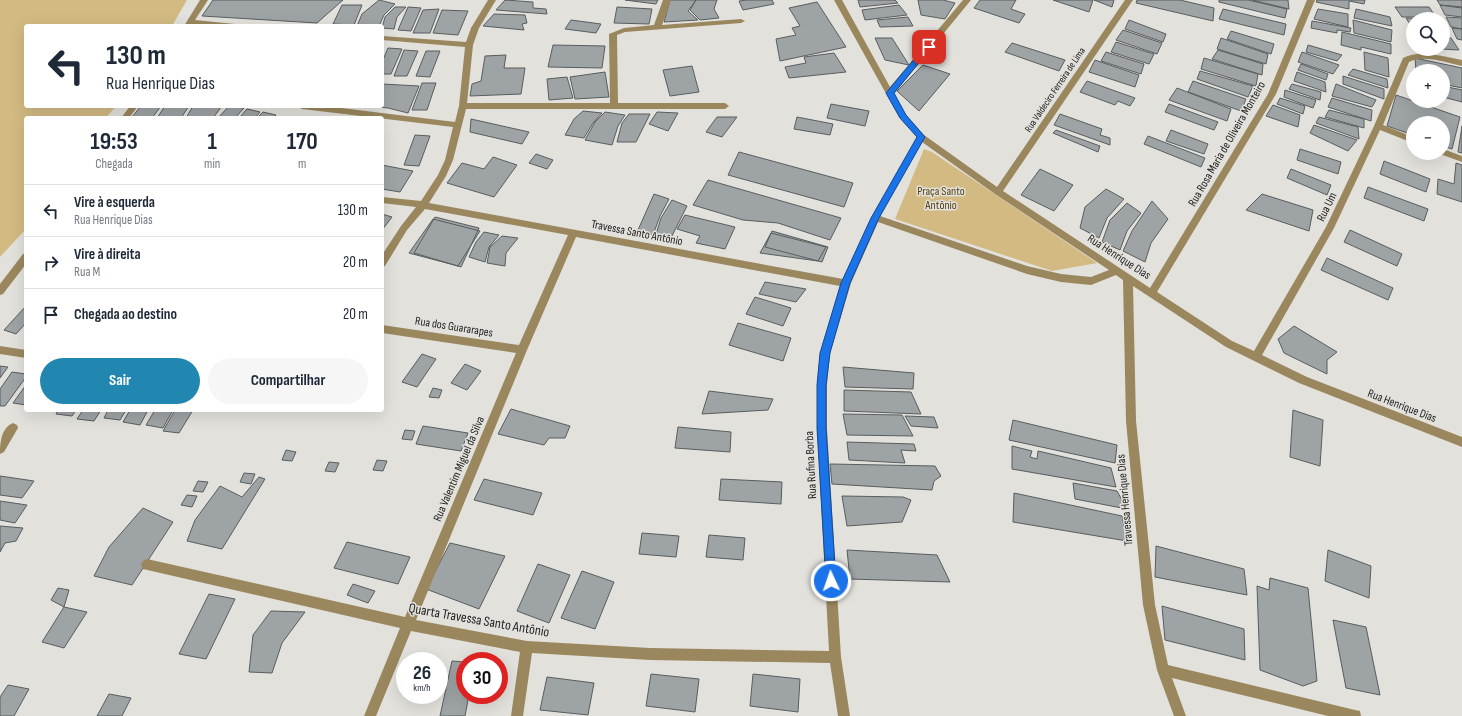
<!DOCTYPE html>
<html lang="pt">
<meta charset="utf-8">
<style>
:root{--surface:#fff;--page:#f6f6f7;--text:#1f2937;--muted:#747a83;--line:#e0e1e3;--accent:#2187b0}
body{margin:0;font-family:"Sofia Sans Condensed",sans-serif;background:var(--page);color:var(--text);height:100vh;display:flex;flex-direction:column;font-size:15px;white-space:nowrap}
*{box-sizing:border-box;margin:0}
p{font-size:13px;color:var(--muted)}
.icon{flex:none;width:22px;height:22px;fill:none;stroke:currentColor;stroke-width:2;stroke-linecap:round;stroke-linejoin:round}
.map{position:relative;flex:1;overflow:hidden}
.sheet{position:absolute;left:24px;top:116px;width:360px;height:296px;display:flex;flex-direction:column;background:var(--surface);border-radius:4px;box-shadow:0 4px 16px #0002}
.sheet>*{flex:none}
.top-card{position:absolute;left:24px;top:24px;width:360px;height:84px;border-radius:4px;box-shadow:0 4px 16px #0002;background:#fff;color:var(--text);overflow:hidden}
.tools{position:absolute;left:1406px;top:12px;display:grid;gap:8px}
.tools a{display:grid;place-items:center;width:44px;height:44px;border-radius:50%;background:var(--surface);box-shadow:0 4px 16px #0002;font-size:20px}
.speed{position:absolute;left:396px;top:652px;display:flex;gap:8px;font-size:20px;font-weight:700;text-align:center}
.speed>*{display:grid;place-content:center;width:52px;height:52px;border-radius:50%;background:var(--surface);box-shadow:0 4px 16px #0002;line-height:1}
.speed small{font-size:10px;font-weight:400}
.speed .limit{border:6px solid #d22;background:#fff;color:#111}
.pin{position:absolute;display:grid;place-items:center;width:34px;height:34px;color:#fff;margin:-17px;border-radius:8px;box-shadow:0 2px 6px #0006}
.me{position:absolute;width:44px;margin:-22px;rotate:357deg;stroke-linejoin:round;filter:drop-shadow(0 0 3px #0008)}
.turn{display:flex;align-items:center;gap:14px;height:84px;padding:0 16px;font-size:18px}
.turn .icon{width:52px;height:52px;stroke-width:2.5}
.turn b{display:block;font-size:28px;line-height:34px}
.eta{display:flex;justify-content:space-evenly;align-items:center;height:68px;text-align:center}
.eta b{font-size:24px;font-weight:700;line-height:28px}
.action{display:flex;gap:8px;margin-top:auto;padding:8px 16px}
.action a{flex:1;height:46px;border-radius:24px;background:var(--accent);color:#fff;font-size:16px;font-weight:700;line-height:46px;text-align:center}
.action a+a{background:var(--page);color:var(--text)}
ul{padding:0;list-style:none}
li{display:flex;align-items:center;gap:12px;height:52px;padding:0 16px;border-top:1px solid var(--line)}
li div{flex:1}
li b{display:block;font-size:15px}
li em{font-style:normal}
.map>svg:first-child{display:block}
</style>
<div class="map">
<svg width="1462" height="716" viewBox="0 0 1462 716">
<rect width="100%" height="100%" fill="#e3e1dc"/>
<!-- green -->
<path fill="#d3ba83" d="M0,0h187l-15,26h-146v80h90l-10,12h-80v111l-26,28z
M924,149l8,3 165,111 -45,8 -157,-52z"/>
<!-- building -->
<path fill="#9ea3a6" stroke="#585d5f" d="M213,0h130l-26,23 -115,-7z
M379,0l16,4 -11,11 -5,11h-22l5,-12z
M505,0l28,2v6l13,1 1,5 -51,-4z
M625,0h33l-2,4z
M670,0h26l-8,11 10,9 -34,2z
M696,0h21l-3,9 5,9 -19,2 -10,-10z
M747,0h25l2,4 -31,6 -4,-9z
M858,0h37l3,3 -38,4z
M918,0h25l12,3 -10,16 -24,-4z
M980,0h36l-5,9 14,5 -6,9 -45,-15z
M1053,0h40l-4,12z
M1094,0h20l-2,7z
M1137,0h43l34,8 -1,13 -77,-18z
M1219,0h29l39,9 -2,9 -66,-16z
M1252,0h36l1,9z
M1317,0h48l-1,4 -15,-3v8l-33,-7z
M1437,0h25v8l-22,-3z
M817,2l29,45 -66,14 -4,-22 20,-4 -4,-7 8,-2 -11,-18z
M342,5h20l-8,20 -21,-1z
M899,5l8,10 -42,5 -3,-10z
M1440,5l22,2v10l-17,-2z
M395,7h11l-9,10 -3,12 -12,-1 3,-11z
M408,7l13,1 -10,23 -13,-1z
M617,7l35,2 -3,15 -35,-1z
M1395,7h34l7,10h-34z
M439,9l-9,24h-17l10,-23z
M1223,9l63,15 -2,11 -65,-16z
M1318,9l30,5v13l-34,-8z
M1356,9l34,8 2,9 -38,-8z
M442,10l26,1 -10,24 -25,-2z
M494,14l31,1 2,8 -5,1 2,6 -41,-4z
M908,17l5,9 -33,1 -3,-7z
M1446,17l16,1v11l-11,-2z
M1406,18l31,1h-24v7h-2z
M571,20l30,4 -5,9 -31,-4z
M1129,20l37,14 -3,8 -38,-13z
M1353,20l39,10 -1,12 -37,-9z
M1312,21l39,7 -1,4 -13,-2v3l-26,-5z
M1452,28l10,1v11l-5,-1z
M1123,30l39,13 -5,11 -41,-14z
M1231,31l43,13 -3,10 -44,-15z
M1342,32l49,12v10l-30,-7v3l-20,-5z
M1443,37l8,1 8,12 -18,-1h2z
M875,38h17l17,27 -24,-5z
M1221,38l47,16 -2,10 -49,-15z
M1116,42l38,12 -5,10 -38,-12z
M1012,43l53,17 -6,11 -54,-19z
M553,45l52,1 -3,22 -54,-1z
M1308,45l34,10 -5,6 -31,-9z
M388,48l14,1 -11,25h-9v-12z
M404,50l14,1 -11,25h-13z
M1218,50l45,14 -1,11 -50,-16z
M426,51h14l-10,26 -14,-1z
M1106,52l38,12 -3,10 -40,-13z
M1302,52l37,13 -6,9 -35,-12z
M1364,52l24,6 1,19 -24,-7z
M834,53l12,19 -57,6 -4,-11 21,-4 -2,-6z
M506,55l-2,13h21l-4,26 -51,2 2,-12 9,-3 4,-25z
M1204,58l54,16 -2,12 -55,-17z
M1415,58l47,10v20l-19,-4v-13h-27z
M1095,60l44,15 -4,12 -46,-15z
M1301,64l27,10 -2,6 -28,-10z
M923,65l27,9 -31,37 -22,-20z
M692,66l7,26 -29,4 -7,-26z
M1353,69l34,10 1,9 -40,-13z
M1200,71l53,15 -5,11 -51,-18z
M605,72l4,25 -34,2 -5,-22z
M1297,72l28,10 1,10 -32,-11z
M1343,76l41,13v10l-41,-15z
M567,77l6,21 -24,2 -2,-21z
M1409,78h4v12l-4,-1z
M1087,81l48,17 -5,8 -12,-5 -3,4 -35,-13z
M1193,81l53,18 -5,12 -53,-19z
M422,83h14l-9,27h-15z
M382,84l37,2 -11,27 -20,-5 -22,-2h16z
M1292,84l29,8 -1,8 -31,-11z
M1336,84l40,16 -4,7 -40,-11z
M1443,86l19,4v12l-19,-5z
M1177,88l54,21 -4,12 -58,-21z
M1285,90l31,10 -3,8 -29,-11z
M1396,95l64,22 -8,32 -9,-3v-23h-30v12l-26,-9z
M1280,98l25,8 -2,8 -26,-10z
M1332,98l40,12 -1,11 -43,-14z
M831,104l38,7 -4,15 -38,-8z
M1169,104l49,18 -4,8 -49,-18z
M1273,105l27,10 -2,12 -32,-11z
M141,106h20l-9,12 -20,-1z
M165,106h24l-8,12h-24z
M193,106h29l-9,12h-27z
M229,106l15,2 -9,10h-17z
M247,109l13,3 -5,6h-16z
M1329,110l35,9v9l-39,-11z
M583,111l19,2 -9,10 -9,15 -19,-3 9,-16z
M263,112l13,3 -3,3h-16z
M605,112l20,3 -7,11 -6,19 -27,-5 10,-18z
M657,112l21,1 -10,18 -19,-7z
M629,114h21l-14,28h-19l5,-19z
M1060,114l42,15 -2,6 10,3v7l-56,-20z
M717,117h20l-15,20 -16,-5z
M797,117l36,7 -3,11 -36,-6z
M1319,117l39,10 1,12 -43,-16z
M471,119l58,13 -7,12 -52,-12z
M1314,125l43,15 -9,11 -38,-18z
M1462,126v27l-4,-1z
M1056,130l44,16 -2,6 -45,-19z
M1171,130l37,14 -4,10 -38,-13z
M415,135l15,1 -11,30 -15,-1z
M1148,136l57,22 -4,9 -57,-23z
M1300,149l41,13 -3,12 -41,-14z
M739,152l114,31 -9,24 -116,-32z
M536,154l17,6 -6,9 -18,-6z
M493,157l24,8 -23,32 -47,-14 15,-20 22,6z
M1384,161l46,18 -4,13 -46,-18z
M1456,163l6,2v37l-25,-8 1,-15 16,5z
M382,165l31,6 -13,21 -18,-3z
M1040,169l33,16 -19,26 -33,-16z
M1291,169l40,16 -4,10 -40,-17z
M708,180l133,38 -11,22 -52,-17 -35,-3 -50,-15z
M1368,187l60,22 -4,12 -60,-23z
M1106,189l18,10 -17,19 -8,20 -19,-10 5,-21z
M654,194l15,5 -9,17 -7,19 -15,-5z
M1262,194l51,16 -4,21 -63,-21z
M672,200l15,6 -16,32 -15,-4 5,-16z
M1152,201l16,18 -17,24 -6,19 -22,-11 9,-20z
M1127,203l14,10 -14,18 -7,19 -18,-8 8,-22z
M382,214l10,3 -10,13z
M685,215l50,12 -10,22 -29,-6 4,-7 -23,-7z
M435,217l44,11 -18,39 -47,-14z
M433,219l47,12 -22,35 -49,-13z
M1350,230l52,24 -5,12 -53,-24z
M772,231l56,16 -6,15 -57,-15z
M484,232l15,3 -10,12 -4,15 -16,-5 7,-15z
M771,233l55,14 -8,14 -58,-8z
M502,236l16,2 -12,15 -1,13 -18,-3 3,-16z
M1327,258l66,30 -5,12 -67,-30z
M765,282l41,7 -10,13 -37,-8z
M755,297l36,11 -8,18 -37,-12z
M26,306v17l-10,11 -12,-4z
M738,323l53,15 -8,23 -54,-16z
M1294,326l43,26 -10,8v14l-43,-21 -6,-14z
M422,354l14,5 -19,28 -15,-5z
M465,364l16,7 -14,19 -16,-7z
M0,366l8,1 -8,11z
M843,367l71,6 -1,16 -68,-2z
M12,372l14,2v3l-21,29h-5v-17z
M26,385v20l-13,-2z
M433,388l9,2 -3,8 -10,-1z
M844,390l67,2 10,22 -77,-3z
M709,391l64,8 -5,11 -66,4z
M511,409l59,17 -5,12h-16l-5,7 -46,-11z
M58,410h18l-4,6 -16,-2z
M83,410h18l-7,11 -17,-2z
M108,410h18l-6,10 -16,-2z
M130,410h18l-8,15 -17,-3z
M155,410h18l-10,18 -17,-3z
M175,410h18l-14,23 -16,-2z
M1293,410l30,10 -3,46 -30,-9z
M843,414l59,1 11,21 -66,-1z
M905,416l29,1 4,11 -27,-2z
M1013,420l104,25 -2,18 -106,-23z
M423,426l45,7 -7,18 -45,-7z
M678,427l53,5 -1,20 -55,-4z
M405,430l10,1 -3,9 -10,-1z
M847,442l67,2 2,7 -15,-1 4,13 -56,-3z
M1012,446l20,5 -2,6 7,2 1,-8 73,17 5,19 -104,-18z
M286,450l10,2 -4,9 -10,-1z
M377,460l10,1 -4,10 -10,-1z
M329,462l10,1 -4,9 -10,-1z
M830,464l105,2 6,10 -7,5 -2,9 -100,-6z
M244,473l11,1 -4,10 -11,-2z
M0,476l34,5 -12,17 -22,-3z
M259,477l6,2 -43,70 -35,-8 8,-21 25,-34 22,11z
M484,479l58,14 -9,22 -59,-15z
M721,479l61,3 -1,22 -62,-4z
M198,481l10,1 -5,10 -10,-1z
M1073,483l44,8 10,18 -52,-10z
M1014,493l108,23 5,25 -114,-19z
M187,495l10,1 -5,11 -11,-2z
M842,496l61,1 8,3 -9,22 -55,4z
M0,501l27,4 -12,18 -15,-3z
M143,508l30,14 -41,63 -38,-9 15,-29z
M0,526l23,2 -7,13 -11,2 -5,9z
M642,533l37,3 -3,21 -37,-3z
M709,535l36,3 -2,22 -37,-3z
M347,542l63,15 -12,27 -64,-16z
M450,543l55,13 -26,53 -53,-20z
M1156,546l88,23 3,26 -92,-18z
M847,550l90,5 13,27 -100,-3z
M1328,550l43,16 -2,32 -44,-17z
M538,564l32,11 -21,48 -32,-12z
M582,571l32,11 -19,47 -34,-11z
M1270,578l38,10 9,93 -14,5 -43,-16 -3,-84 12,4z
M353,584l22,7 -7,12 -21,-8z
M58,588l11,2 -5,17 -13,-7z
M209,594l26,5 -29,60 -27,-5z
M1162,606l82,23 1,31 -80,-20z
M64,607l23,5 -23,36 -22,-6z
M271,611l34,1 -23,31 -10,30 -23,-1 4,-37z
M1333,620l33,7 14,68 -34,-7z
M452,661l13,1v33h4l-4,21h-25z
M651,674l48,5 -4,33 -49,-6z
M753,674l47,5 -2,33 -48,-6z
M547,677l47,6 -6,32 -48,-5z
M8,685l21,4 -15,27h-14v-19z
M109,694l22,4 -9,18h-25z"/>
<g fill="none" stroke-linecap="round" stroke-linejoin="round">
<!-- street -->
<path fill="#9a875d" fill-rule="evenodd" d="M200,0h8l-13,20 40,4 4,2 -46,-1 -1,1h-8z
M488,0h8l-17,28 -6,17 -6,58h143l-1,-69 15,-6 30,-3 9,-25h8l-9,25 79,-6 4,2 -4,2 -116,9 -8,3 1,68h107l4,3 -4,3h-259l-13,51 -7,16 -17,27 414,76 28,-61 46,-81 -18,-20 -65,-117h8l48,87 73,-87h8l-77,94 12,21 18,20 73,52 128,-187h8l-130,191 147,97 118,-194 39,-94h8l-39,94 -119,198 75,49 22,10 72,-124 48,-101 29,-68c18,-9 40,-1 59,2v6c-15,-3 -38,-12 -53,-4l-26,63 30,12v6l-33,-13 -46,98 -72,127 45,22 155,60v10l-163,-64 -73,-36 -93,-61 3,135 19,184 13,60 187,45 5,1 1,5h-33l-156,-38 14,38h-12l-17,-46 -14,-65 -17,-184 -3,-141 -7,-5 -25,10 -30,-3 -34,-8 -149,-52 -27,61 -21,70 -3,32v43l14,229 9,59h-12l-8,-53 -180,-3 -118,-7 -9,63h-12l9,-64 -109,-21 -35,85h-12l36,-88 -257,-59 -2,-4 2,-4 4,-2 258,58 111,-264 -134,-20v-8l137,20 49,-110 -143,-26 -18,21 -22,36 -3,1v-12l19,-29 15,-19 -34,-4v-6l39,4 17,-26 7,-15 8,-33 -151,-18 -4,-3h27l130,16 4,-16 6,-59 -83,-7v-4l84,6 5,-14zM922,142l73,52 114,76 -18,7 -30,-3 -34,-8 -147,-50zM576,237l264,49 -20,67 -3,32v43l12,223 -179,-3 -123,-7 -111,-21 111,-270z
M130,106h8l-9,12h-8z
M1443,149l19,7v6l-22,-8 -1,-1h4z
M26,253v11l-23,30 -3,1v-11l23,-30z
M0,346l26,4v8l-26,-4z
M13,423l4,2 1,3 -14,24 -4,2c0,-11 1,-26 13,-31z"/>
</g>
<!-- route -->
<path fill="#1a73e8" stroke="#114b97" d="M929,44l2,1v3l-37,45 12,22 19,22 -46,81 -29,65 -20,70 -4,32v43l10,153 -1,4 -4,1 -4,-1 -1,-4 -9,-153v-43l3,-32 21,-70 30,-65 46,-81 -17,-19 -14,-25 40,-48z"/>
<g text-anchor="middle" dominant-baseline="central" stroke-width="3" stroke-linejoin="round" paint-order="stroke">
<!-- far-street labels -->
<g font-size="10" fill="#1e1e1c" stroke="#e3e1dc">
<text transform="translate(1055 90) rotate(-56)">Rua Valdeciro Ferreira de Lima</text>
</g>
<!-- street labels -->
<g font-size="12" fill="#1e1e1c" stroke="#e3e1dc">
<text transform="translate(1227 144) rotate(-60)">Rua Rosa Maria de Oliveira Monteiro</text>
<text transform="translate(1327 207) rotate(-64)">Rua Um</text>
<text transform="translate(637 233) rotate(11)">Travessa Santo Antônio</text>
<text transform="translate(1119 257) rotate(33)">Rua Henrique Dias</text>
<text transform="translate(454 327) rotate(9)">Rua dos Guararapes</text>
<text transform="translate(1402 406) rotate(21)">Rua Henrique Dias</text>
<text transform="translate(811 465) rotate(-93)">Rua Rufina Borba</text>
<text transform="translate(459 469) rotate(-67)">Rua Valentim Miguel da Silva</text>
<text transform="translate(1125 500) rotate(-95)">Travessa Henrique Dias</text>
</g>
<!-- park labels -->
<g font-size="12" fill="#534114" stroke="#e3e1dc">
<text x="941" y="191">Praça Santo<tspan x="941" dy="14">Antônio</tspan></text>
</g>
<!-- near-street labels -->
<g font-size="14" fill="#1e1e1c" stroke="#e3e1dc">
<text transform="translate(479 620) rotate(10)">Quarta Travessa Santo Antônio</text>
</g>
</g>
</svg>
<div class="tools">
<a><svg class="icon" aria-label="search" viewBox="0 0 24 24"><circle cx="10" cy="10" r="6"/><path d="M15 15l6 6"/></svg></a>
<a>+</a>
<a>−</a>
</div>
<div class="speed"><div>26<small>km/h</small></div><div class="limit">30</div></div>
<div class="pin" style="left:929px;top:47px;background:#d93025"><svg class="icon" aria-label="arrive" viewBox="0 0 24 24"><path d="M6 21V4h12l-3 4 3 4H6"/></svg></div>
<svg class="me" style="left:831px;top:581px" viewBox="-20 -20 40 40"><circle r="17" fill="#1a73e8" stroke="#fff" stroke-width="3"/><path d="M0-11L8 9 0 5-8 9z" fill="#fff"/></svg>
<div class="top-card">
<div class="turn"><svg class="icon" aria-label="left" viewBox="0 0 24 24"><path d="M17 20v-9H6M10 6l-5 5 5 5"/></svg><div><b>130 m</b>Rua Henrique Dias</div></div>
</div>
<section class="sheet">
<div class="eta">
<div><b>19:53</b><p>Chegada</p></div>
<div><b>1</b><p>min</p></div>
<div><b>170</b><p>m</p></div>
</div>
<ul>
<li><svg class="icon" aria-label="left" viewBox="0 0 24 24"><path d="M17 20v-9H6M10 6l-5 5 5 5"/></svg><div><b>Vire à esquerda</b><p>Rua Henrique Dias</p></div><em>130 m</em></li>
<li><svg class="icon" aria-label="right" viewBox="0 0 24 24"><path d="M7 20v-9h11M14 6l5 5-5 5"/></svg><div><b>Vire à direita</b><p>Rua M</p></div><em>20 m</em></li>
<li><svg class="icon" aria-label="arrive" viewBox="0 0 24 24"><path d="M6 21V4h12l-3 4 3 4H6"/></svg><div><b>Chegada ao destino</b></div><em>20 m</em></li>
</ul>
<div class="action"><a>Sair</a><a>Compartilhar</a></div>
</section>
</div>
